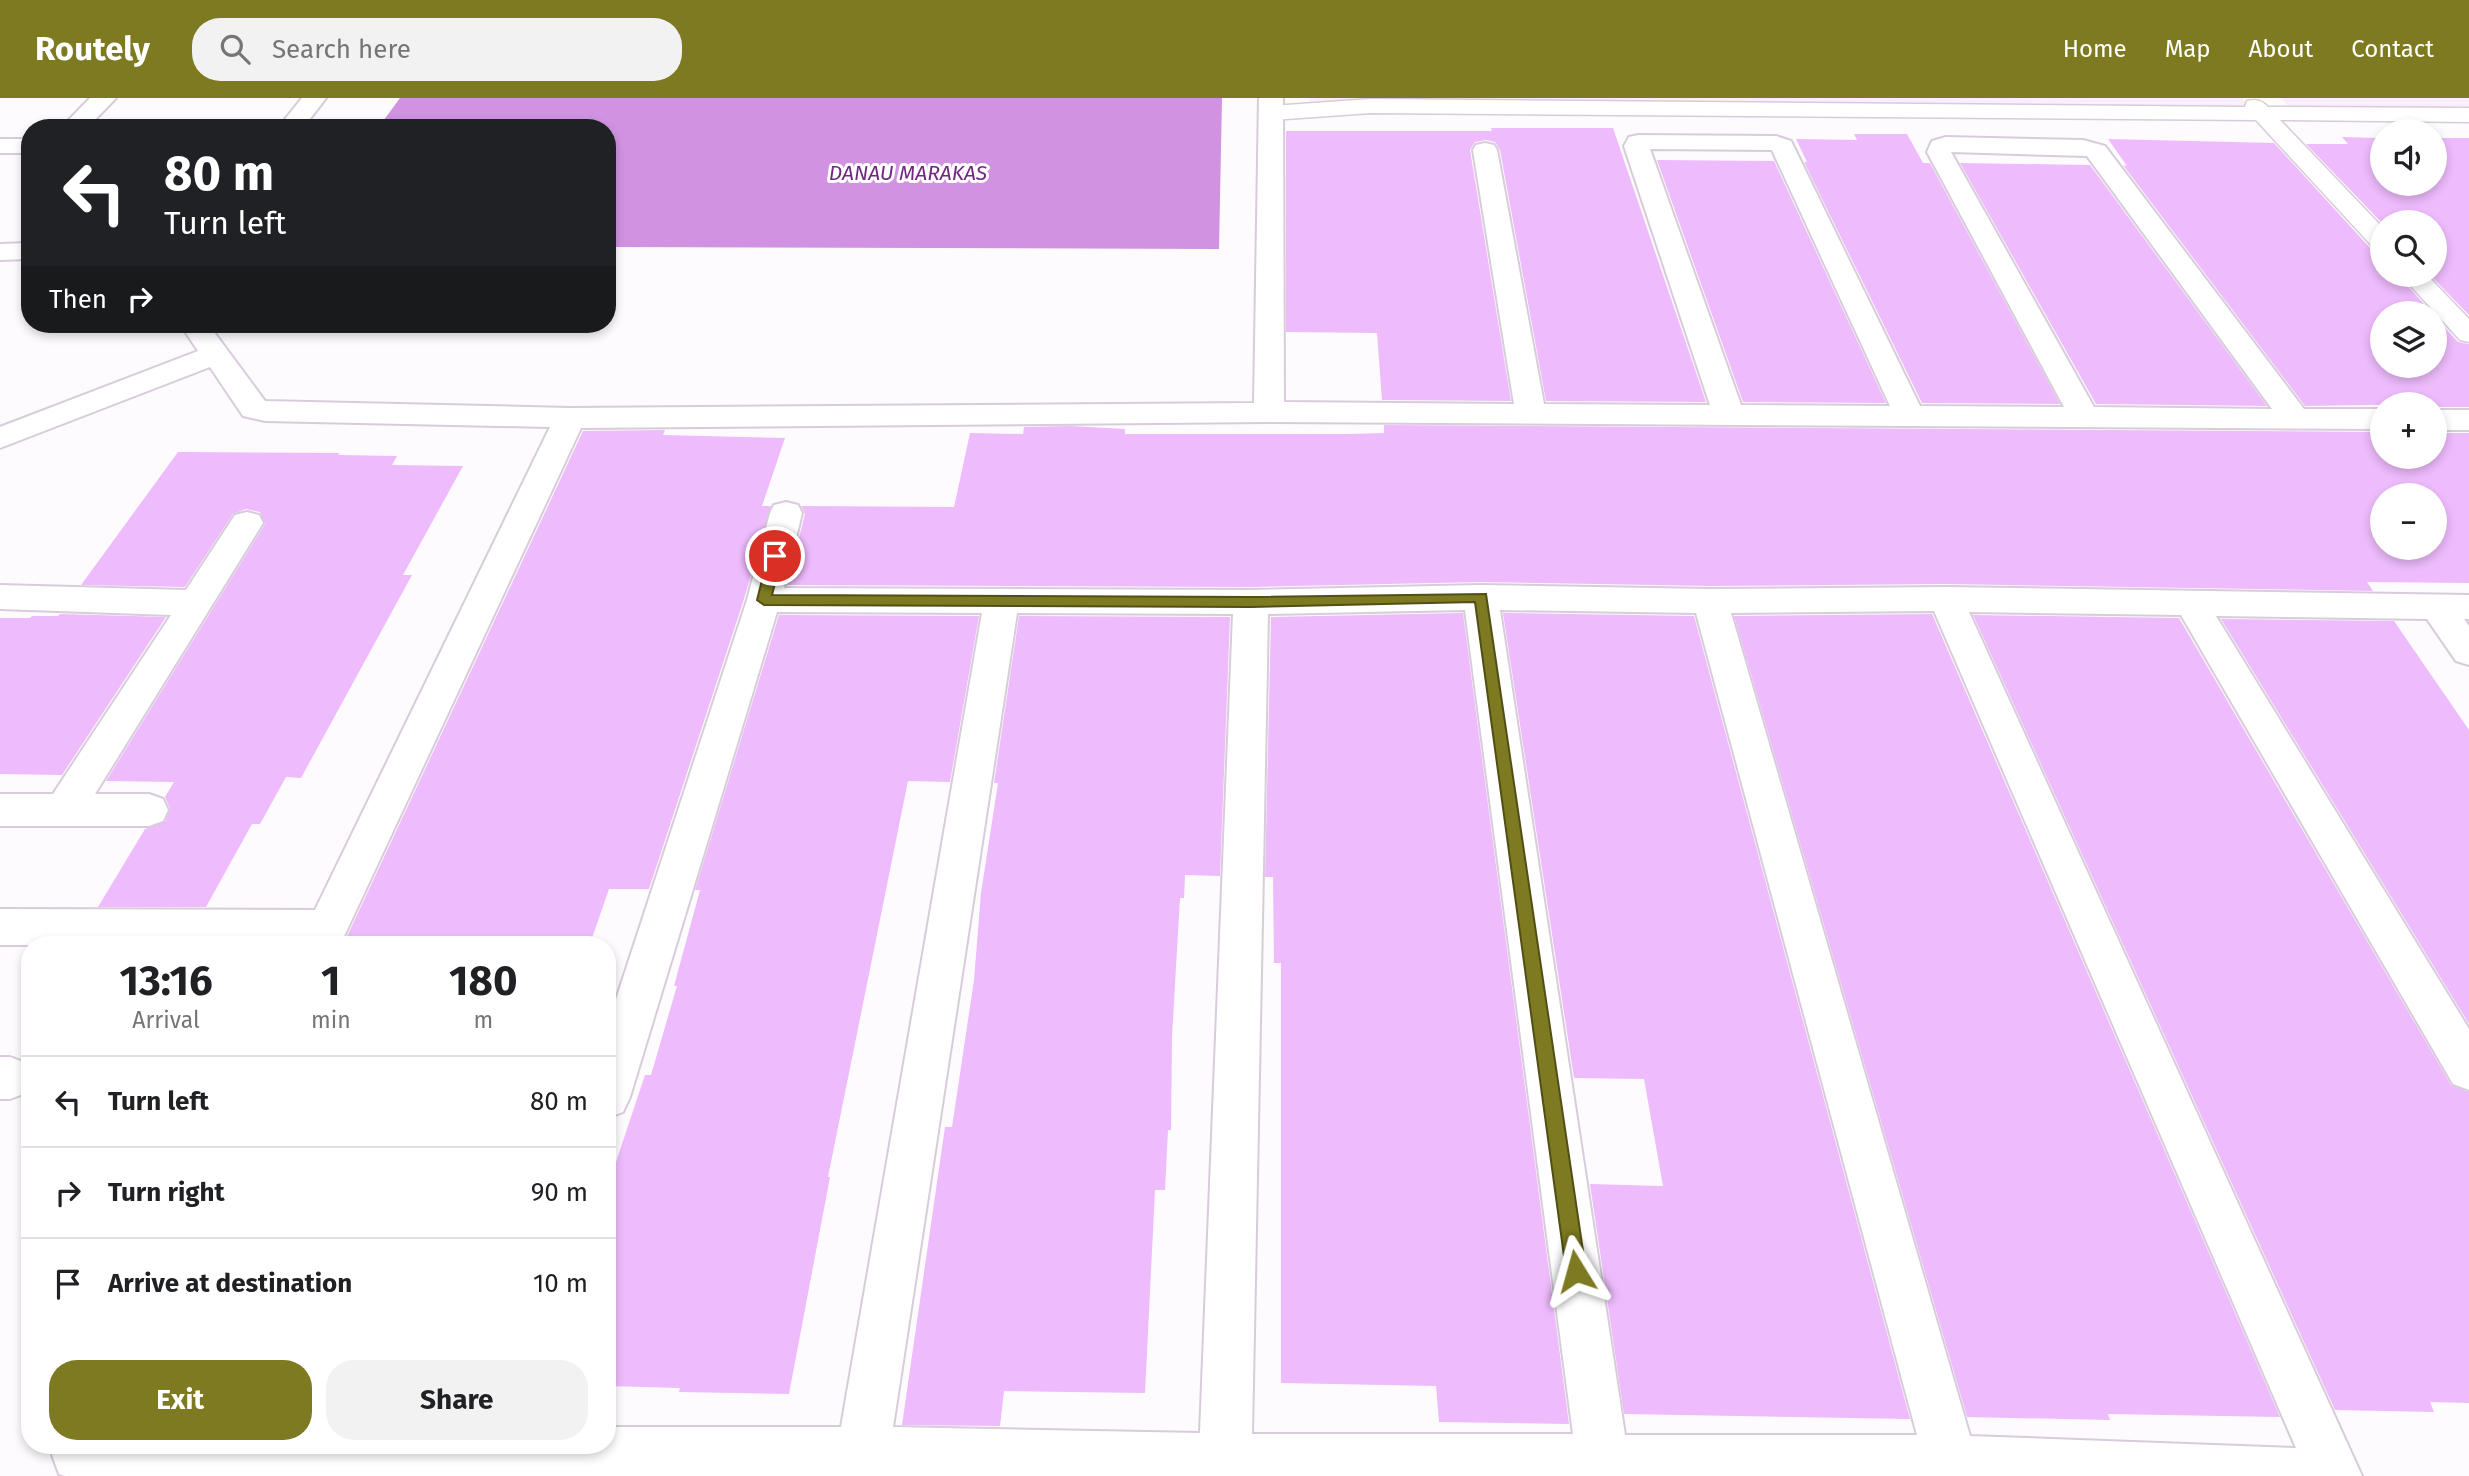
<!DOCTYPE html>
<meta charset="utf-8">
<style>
:root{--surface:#fff;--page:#f2f2f2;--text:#202124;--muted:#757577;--line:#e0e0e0;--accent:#7d7a21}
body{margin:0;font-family:"Fira Sans",sans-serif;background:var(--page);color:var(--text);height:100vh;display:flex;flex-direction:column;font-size:26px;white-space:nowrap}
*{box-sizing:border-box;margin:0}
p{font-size:23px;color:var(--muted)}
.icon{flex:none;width:38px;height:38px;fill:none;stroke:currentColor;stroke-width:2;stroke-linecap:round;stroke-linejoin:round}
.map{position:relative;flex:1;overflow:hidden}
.panel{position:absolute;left:21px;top:838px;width:595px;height:518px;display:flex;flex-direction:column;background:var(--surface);border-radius:28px;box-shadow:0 4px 10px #0003}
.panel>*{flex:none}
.guide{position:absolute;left:21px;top:21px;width:595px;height:214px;border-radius:28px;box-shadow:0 4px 10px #0003;background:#202124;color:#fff;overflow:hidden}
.controls{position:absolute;left:2370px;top:21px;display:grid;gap:14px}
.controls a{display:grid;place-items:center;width:77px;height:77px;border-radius:50%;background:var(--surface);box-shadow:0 4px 10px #0003;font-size:35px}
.pin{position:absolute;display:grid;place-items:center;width:60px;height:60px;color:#fff;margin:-30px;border:4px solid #fff;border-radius:50%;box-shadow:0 2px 7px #0007}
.me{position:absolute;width:77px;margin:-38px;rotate:352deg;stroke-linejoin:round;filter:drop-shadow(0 0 5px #0008)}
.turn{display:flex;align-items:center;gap:24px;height:147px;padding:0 28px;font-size:32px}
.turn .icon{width:91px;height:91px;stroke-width:2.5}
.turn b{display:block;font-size:49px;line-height:60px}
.then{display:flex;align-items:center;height:66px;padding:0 28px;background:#0003;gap:14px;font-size:26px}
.eta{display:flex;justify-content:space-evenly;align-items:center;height:119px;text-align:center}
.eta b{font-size:42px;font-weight:700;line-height:49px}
.cta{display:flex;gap:14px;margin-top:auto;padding:14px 28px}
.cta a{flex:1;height:80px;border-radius:28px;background:var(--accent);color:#fff;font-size:28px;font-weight:700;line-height:80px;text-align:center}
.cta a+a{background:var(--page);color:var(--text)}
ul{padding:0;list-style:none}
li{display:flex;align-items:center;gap:21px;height:91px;padding:0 28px;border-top:2px solid var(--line)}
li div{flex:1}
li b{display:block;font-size:26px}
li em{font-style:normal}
header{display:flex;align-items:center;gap:42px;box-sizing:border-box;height:98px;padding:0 35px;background:var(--accent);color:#fff}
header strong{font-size:33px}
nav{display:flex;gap:38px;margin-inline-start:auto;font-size:24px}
.search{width:490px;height:63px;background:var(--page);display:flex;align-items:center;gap:18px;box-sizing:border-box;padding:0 24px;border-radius:28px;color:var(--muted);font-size:26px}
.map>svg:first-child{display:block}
</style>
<header>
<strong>Routely</strong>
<div class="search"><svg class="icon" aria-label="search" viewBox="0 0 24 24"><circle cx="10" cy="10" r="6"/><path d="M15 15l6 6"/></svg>Search here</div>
<nav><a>Home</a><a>Map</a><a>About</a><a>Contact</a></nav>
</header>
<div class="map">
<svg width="2469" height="1378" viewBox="0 0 2469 1378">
<rect width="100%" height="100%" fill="#fdfbfe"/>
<!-- built -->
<path fill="#f9effc" d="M1309,0h933l11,13 -944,-6z
M2280,0h189v12h-177z"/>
<!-- water -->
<path fill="#d092e1" d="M400,0h822l-3,151 -612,-2v-119h-229z"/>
<!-- building -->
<path fill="#eebbfc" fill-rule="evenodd" d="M1491,30h122l93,274 -160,-1 -46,-251 -5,-8 -9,-2 -11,2 -5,8 41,251 -129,-1 -5,-67 -91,-1v-201h206z
M1854,36h53l16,29h7l130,241 -138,-1 -118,-241h3l-11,-23 61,1z
M2342,39l40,1v46h52v-46h35v177l-39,-40h4v-53l-52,1 -76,-79h42z
M2108,41l166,4 97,106 11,2v24h16l34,38h-50v53h52v-50l24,26 11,2v63h-35v-3l-129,2 -182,-241 4,1z
M1657,62l117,1 112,242 -143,-1z
M1960,65l130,2 177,241 -171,-2z
M1384,327l998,7v25h52v-24h35v150l-102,-1 6,9 -427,-7 -236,2 -229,-4 -230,5 -464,-2 18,-71 -4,-8 153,1 16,-74 53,1 1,-7 47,-1 54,3v5h221l38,-1zM2382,397h52v53h-52z
M665,332l-2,5 122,3 -23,68h9l-27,93 -95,290h-40l-17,49h-6l-3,7h-240l240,-514z
M178,354l162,1 -2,2 59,1 -5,9 71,1 -60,109h9l-111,203 -15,-1 -26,47h-8l-46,83h-108l47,-78 20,-7 5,-13 -5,-12 9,-15 -68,-1 159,-257 -5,-12 -14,-3 -13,5 -48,73 -104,-2z
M1463,515l106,811 -130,-2 -3,-36 -155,-3v-420h-7l-1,-86h-8l6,-260z
M1503,515l191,3 216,803 -286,-5 -34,-230 73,2 -19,-107 -70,-1z
M60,516l106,3 -104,158 -62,-1v-156h30l2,-2h26z
M1932,516l348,803 -172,-3 2,6 -143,-3 -233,-801z
M779,517l200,1 -29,166 -42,-1 -80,396h2l-41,217 -110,-2 1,-4 -73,-2v-197l38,-114h6l26,-89h-3l26,-96h-5z
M1973,517l206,3 272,467 18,7v311l-39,-1 4,10 -99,-2z
M1019,518l211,1 -10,259 -35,-1 -1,23h-4l-8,139 -1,93h-3l-3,60h-10l-10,203 -141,-2 -4,35 -98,-1 43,-298h7l22,-147 7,-87 17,-110h-4z
M2221,521l173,2 75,109v294z"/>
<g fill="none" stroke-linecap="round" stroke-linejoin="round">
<defs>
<path id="service" d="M1371,1l874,8 2,-6c9,-2 14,-1 21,6l201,1v14l-189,-2 102,107v22l-9,-2 -117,-127 -885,-7 -99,7 -8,-2 -3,-5 3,-5 8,-2z
M2401,177h26l42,44v23l-9,-2z"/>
<path id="minor" d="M90,0h26l-29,30h-26z
M302,0h24l-23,30h-25z
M1259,0h24l1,304 230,2 -41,-254 3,-5 9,-2 9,2 3,5 47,254 166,1 -86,-259 5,-9 9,-2 138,1 15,5 129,265 144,1 -137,-255 5,-11 14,-4 137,3 22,6 199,263h78v20l-1113,-7 -688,6 -241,517h-340v-36l315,1 235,-483 -285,-6 -22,-5 -33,-49 -210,81v-21l198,-76 -18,-27h28l57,77 305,7 684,-5zM1650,51l122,1 118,256 -149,-1zM1951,54l136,4 185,253 -178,-2z
M0,41h30v14h-30z
M30,145v16l-30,1v-16z
M2434,312h35v20h-35z
M786,404l12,3 4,8 -18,75 467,2 230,-5 229,4 236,-2 523,8v24h-5l5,7v39l-13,-4 -29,-42 -211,-3 253,413v61l-16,-6 -272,-469 -212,-3 393,864h-2297l-6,-2 -7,-19 4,-9h551v-19h234l141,-814 -205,-1 -147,485 -7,15 -16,6v-91l140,-427 23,-87 4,-8zM1465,512l108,824h-321l16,-820zM1500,512l196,3 221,822h-292zM1934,513l362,837 -326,-12 -239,-823zM1017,515l216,1 -33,819 -307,-6z
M247,414l12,3 4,8 -168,271h54l14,5 5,11 -5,11 -14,5h-149v-32h53l118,-179 -171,-6v-24l186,5 49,-75z
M0,959h10l16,6c5,11 5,19 0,30l-16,6h-10z"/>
</defs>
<!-- service casing -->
<use href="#service" stroke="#d8ccdb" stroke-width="3"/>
<!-- minor casing -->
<use href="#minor" stroke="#d8ccdb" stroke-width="4"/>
<!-- service -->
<use href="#service" fill="#fff" fill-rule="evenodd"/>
<!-- minor -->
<use href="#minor" fill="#fff" fill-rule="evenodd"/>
</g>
<!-- route -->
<path fill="#7d7a21" stroke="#514f15" stroke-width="2" d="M775,453l7,5 -10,39 479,2 235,-3 100,677 -3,7 -7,3 -7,-3 -3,-7 -91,-669 -224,5 -487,-2 -7,-5 11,-44z"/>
<g text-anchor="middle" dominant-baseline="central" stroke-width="6" stroke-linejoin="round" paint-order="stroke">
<!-- far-water labels -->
<g font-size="21" font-style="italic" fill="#722785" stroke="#fff">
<text x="908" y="75">DANAU MARAKAS</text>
</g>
</g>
</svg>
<div class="controls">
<a><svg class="icon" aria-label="sound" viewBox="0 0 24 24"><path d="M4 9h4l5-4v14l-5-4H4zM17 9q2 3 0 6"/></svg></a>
<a><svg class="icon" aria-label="search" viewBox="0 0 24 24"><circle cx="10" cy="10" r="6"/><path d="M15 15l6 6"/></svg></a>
<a><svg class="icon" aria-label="layers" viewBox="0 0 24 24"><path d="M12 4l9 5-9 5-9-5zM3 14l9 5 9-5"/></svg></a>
<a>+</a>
<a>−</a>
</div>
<div class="pin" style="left:775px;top:458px;background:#d93025"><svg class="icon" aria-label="arrive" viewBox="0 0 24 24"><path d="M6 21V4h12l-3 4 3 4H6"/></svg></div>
<svg class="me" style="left:1576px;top:1173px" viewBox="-20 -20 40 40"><path d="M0-17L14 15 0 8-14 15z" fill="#7d7a21" stroke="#fff" stroke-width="4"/></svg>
<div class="guide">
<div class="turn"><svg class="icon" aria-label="left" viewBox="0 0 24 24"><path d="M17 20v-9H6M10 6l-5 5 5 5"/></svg><div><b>80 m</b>Turn left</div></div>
<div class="then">Then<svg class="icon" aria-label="right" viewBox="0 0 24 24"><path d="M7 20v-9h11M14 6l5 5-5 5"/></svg></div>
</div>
<section class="panel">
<div class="eta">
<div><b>13:16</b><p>Arrival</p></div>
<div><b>1</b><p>min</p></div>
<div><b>180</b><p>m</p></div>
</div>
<ul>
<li><svg class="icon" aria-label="left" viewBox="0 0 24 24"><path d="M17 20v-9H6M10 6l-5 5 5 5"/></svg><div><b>Turn left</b></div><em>80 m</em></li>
<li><svg class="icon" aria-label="right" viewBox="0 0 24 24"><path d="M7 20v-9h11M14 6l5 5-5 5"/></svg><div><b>Turn right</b></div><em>90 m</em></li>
<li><svg class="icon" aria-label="arrive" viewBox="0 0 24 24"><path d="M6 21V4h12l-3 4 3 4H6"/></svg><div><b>Arrive at destination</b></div><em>10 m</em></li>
</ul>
<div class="cta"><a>Exit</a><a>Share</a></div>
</section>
</div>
